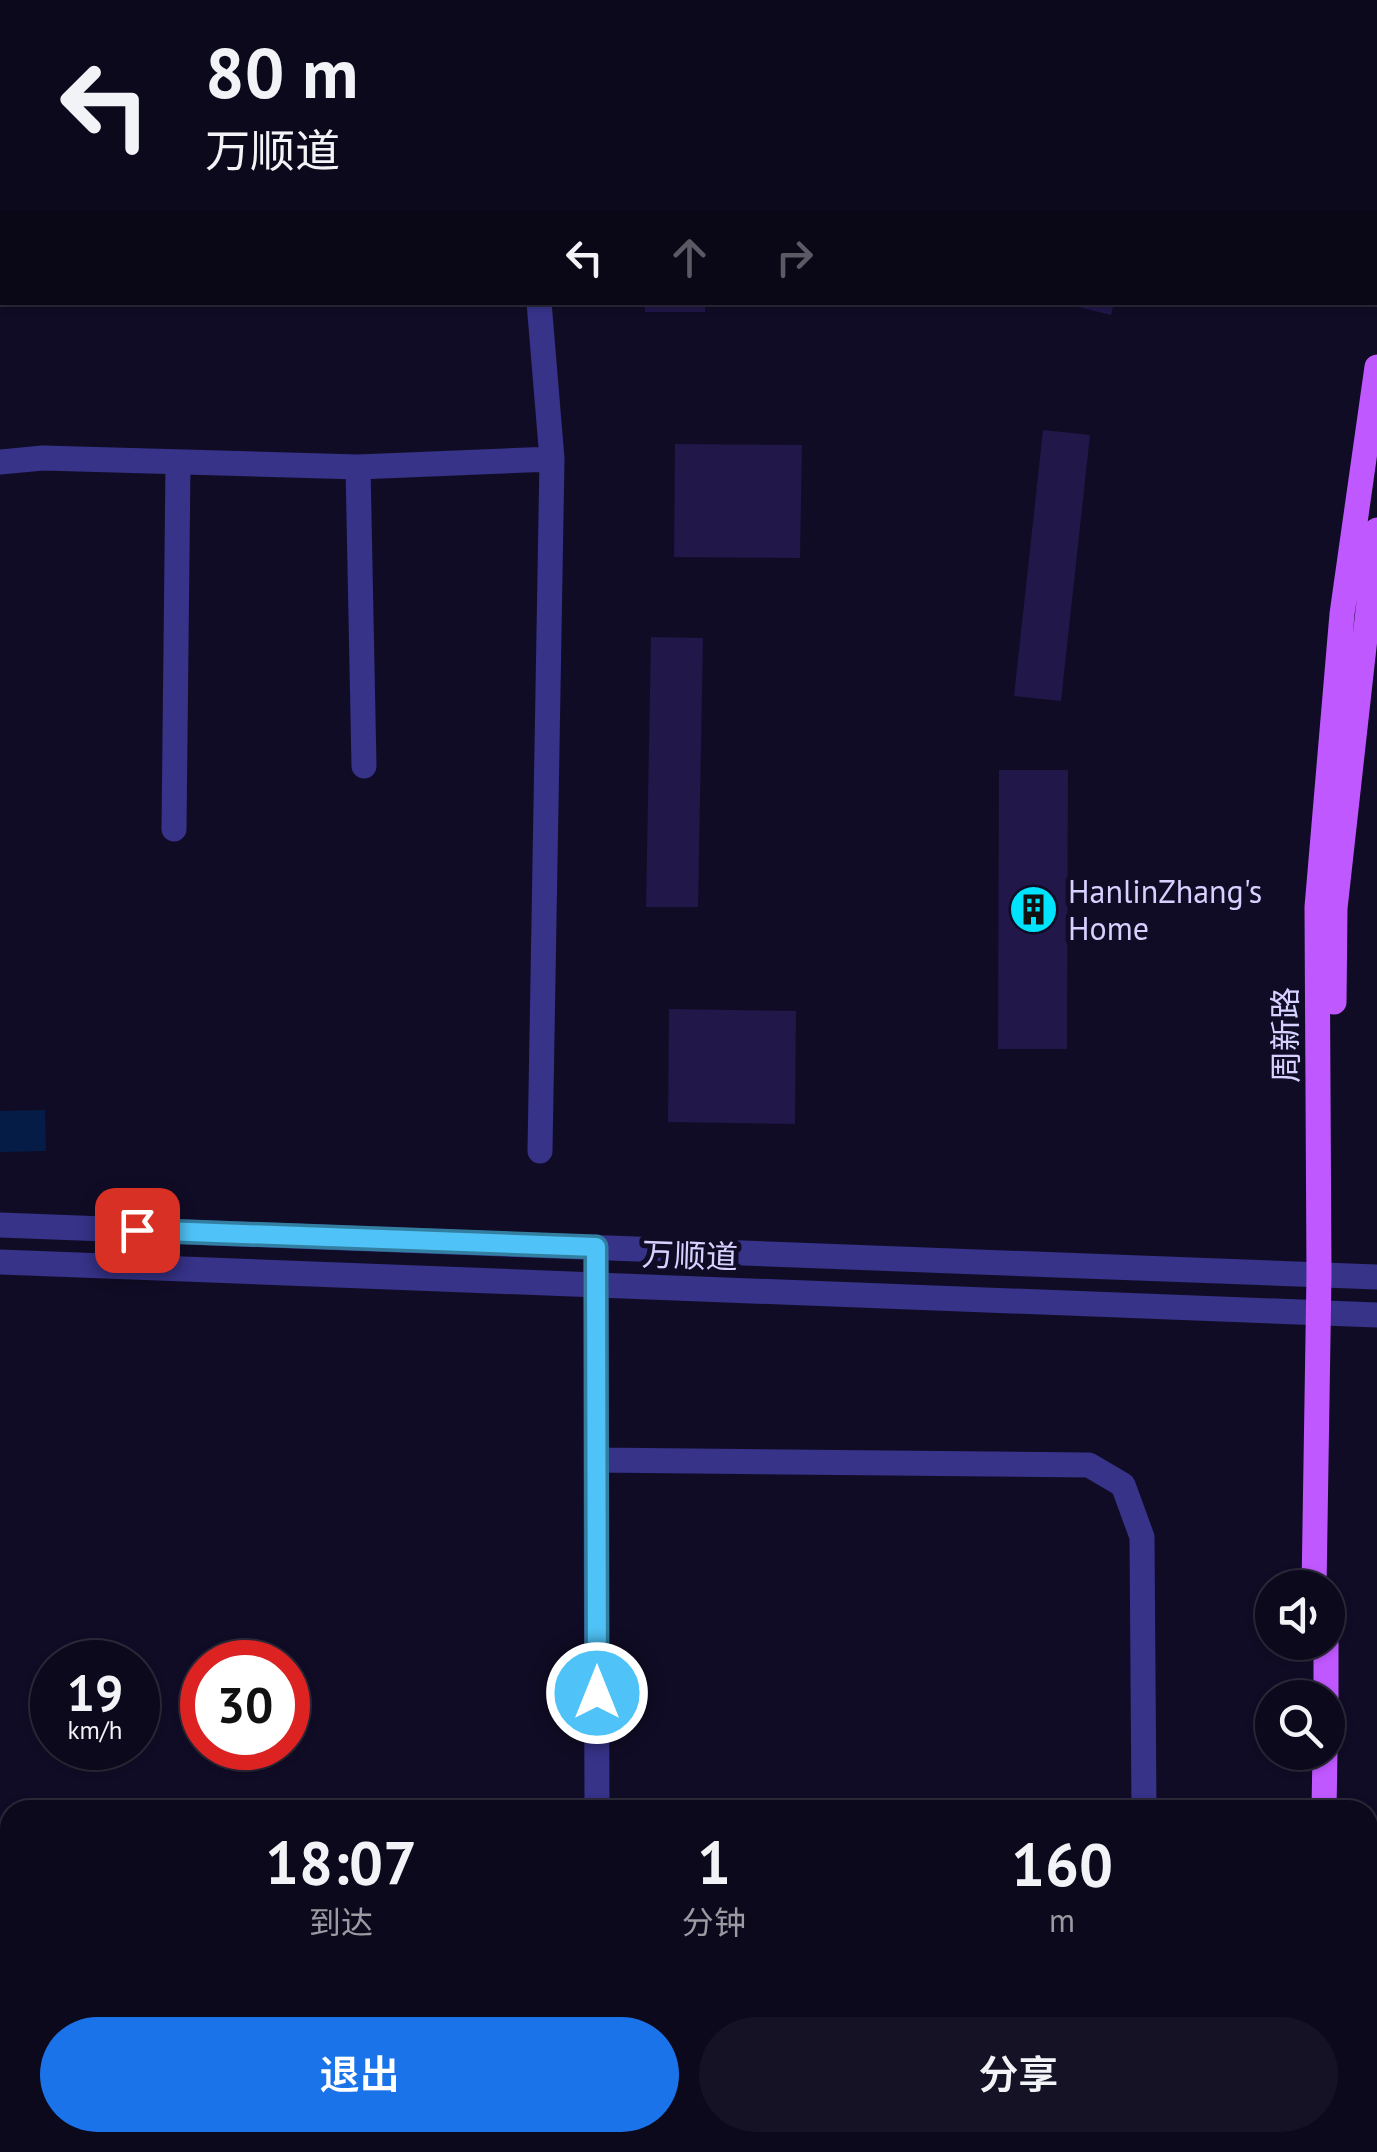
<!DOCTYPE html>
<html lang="zh">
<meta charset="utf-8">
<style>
:root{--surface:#0d091c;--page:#161225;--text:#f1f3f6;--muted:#9a9aa3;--line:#2d2a3b;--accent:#1a73e8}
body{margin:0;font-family:"PT Sans","Noto Sans SC",sans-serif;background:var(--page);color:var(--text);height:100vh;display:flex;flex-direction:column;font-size:38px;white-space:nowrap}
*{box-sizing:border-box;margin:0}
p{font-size:32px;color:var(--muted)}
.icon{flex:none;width:55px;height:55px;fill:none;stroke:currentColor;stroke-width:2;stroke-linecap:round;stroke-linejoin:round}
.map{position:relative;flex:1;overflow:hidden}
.details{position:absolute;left:0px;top:1800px;width:1378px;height:352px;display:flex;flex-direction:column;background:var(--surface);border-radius:30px 30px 0 0;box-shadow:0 2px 8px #0004,0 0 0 2px var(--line)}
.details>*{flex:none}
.banner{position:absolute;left:0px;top:0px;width:1378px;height:305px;box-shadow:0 2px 8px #0004,0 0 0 2px var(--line);background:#0d091c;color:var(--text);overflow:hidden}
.tools{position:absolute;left:1255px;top:1570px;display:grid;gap:20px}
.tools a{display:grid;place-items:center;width:90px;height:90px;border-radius:50%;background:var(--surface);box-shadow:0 2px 8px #0004,0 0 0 2px var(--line);font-size:50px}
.speed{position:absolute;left:30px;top:1640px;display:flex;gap:20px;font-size:50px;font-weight:700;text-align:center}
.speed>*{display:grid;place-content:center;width:130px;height:130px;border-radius:50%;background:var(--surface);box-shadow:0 2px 8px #0004,0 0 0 2px var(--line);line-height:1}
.speed small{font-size:25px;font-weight:400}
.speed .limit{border:15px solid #d22;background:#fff;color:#111}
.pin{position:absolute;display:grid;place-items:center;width:85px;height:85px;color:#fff;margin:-42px;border-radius:20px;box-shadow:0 5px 15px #0006}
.me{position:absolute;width:110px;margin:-55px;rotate:0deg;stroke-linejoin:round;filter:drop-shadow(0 0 8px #0008)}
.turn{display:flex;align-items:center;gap:35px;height:210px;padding:0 40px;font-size:45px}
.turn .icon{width:130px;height:130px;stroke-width:2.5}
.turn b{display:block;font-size:70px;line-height:85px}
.lanes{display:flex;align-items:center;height:95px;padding:0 40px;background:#0003;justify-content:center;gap:50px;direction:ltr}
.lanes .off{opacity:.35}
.eta{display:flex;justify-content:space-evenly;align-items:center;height:170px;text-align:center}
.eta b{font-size:60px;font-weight:600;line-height:70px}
.primary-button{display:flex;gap:20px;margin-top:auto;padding:20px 40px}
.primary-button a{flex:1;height:115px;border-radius:60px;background:var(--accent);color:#fff;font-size:40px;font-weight:600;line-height:115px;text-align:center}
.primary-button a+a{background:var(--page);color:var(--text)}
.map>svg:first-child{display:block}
</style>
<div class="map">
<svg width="1377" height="2152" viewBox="0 0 1377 2152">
<rect width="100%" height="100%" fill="#110c26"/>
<!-- water -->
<path fill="#051d46" d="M45,1110l1,41 -46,1v-41z"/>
<!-- building -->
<path fill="#211748" d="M645,302h60v10h-60z
M1058,302h56l-3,13z
M1043,430l47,5 -29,266 -47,-5z
M675,444l127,1 -2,113 -126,-1z
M651,637l52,1 -5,269h-52z
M999,770h69l-1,279h-69z
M669,1009l127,2 -1,113 -127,-2z"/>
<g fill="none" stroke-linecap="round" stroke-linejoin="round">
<!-- minor -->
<path stroke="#363389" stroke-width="25" d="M549,2l1,-2
M539,302l13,157 -12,692
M0,462l43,-4 315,9 194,-8
M358,467l6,299
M174,829l4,-365
M0,1225l1377,52
M596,1247v213l493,5 34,20 19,52 2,273
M0,1262l1377,53
M596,1460l1,350
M1368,2117l9,-2
M598,2142v10
M1146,2152l1,-10"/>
<!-- major -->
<path stroke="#c058ff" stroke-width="25" d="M1334,1002l1,-94 42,-378
M1314,1588l5,-314 -2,-367 25,-293 35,-247
M1326,1698v-56
M1324,1810l1,-58
M1320,2142l1,10"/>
</g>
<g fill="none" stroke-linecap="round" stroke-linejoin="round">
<defs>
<path id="route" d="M137,1230l459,17 1,446"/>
</defs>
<!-- route casing -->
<use href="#route" stroke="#337fa1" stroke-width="25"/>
<!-- route -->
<use href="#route" stroke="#4fc3f7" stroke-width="18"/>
</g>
<!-- icons -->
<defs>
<symbol id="building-disc" viewBox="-11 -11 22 22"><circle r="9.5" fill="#00e3fc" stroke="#110c26"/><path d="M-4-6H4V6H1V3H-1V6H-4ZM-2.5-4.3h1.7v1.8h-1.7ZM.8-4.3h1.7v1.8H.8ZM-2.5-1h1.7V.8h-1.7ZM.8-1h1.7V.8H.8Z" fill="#111"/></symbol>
</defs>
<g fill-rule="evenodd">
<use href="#building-disc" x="1006" y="882" width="55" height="55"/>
</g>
<g text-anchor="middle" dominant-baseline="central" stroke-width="10" stroke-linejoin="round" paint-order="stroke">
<!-- poi labels -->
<g font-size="32" fill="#d6d1ff" stroke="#110c26" text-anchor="start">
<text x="1068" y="891">HanlinZhang's<tspan x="1068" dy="37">Home</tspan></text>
</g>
<!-- street labels -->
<g font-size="32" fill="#d6d1ff" stroke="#110c26">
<text transform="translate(1285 1035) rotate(-90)">周新路</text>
<text transform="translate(690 1255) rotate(2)">万顺道</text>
</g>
</g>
</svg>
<div class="tools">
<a><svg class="icon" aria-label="sound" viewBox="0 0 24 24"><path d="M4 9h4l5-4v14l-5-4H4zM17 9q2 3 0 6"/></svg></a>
<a><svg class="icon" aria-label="search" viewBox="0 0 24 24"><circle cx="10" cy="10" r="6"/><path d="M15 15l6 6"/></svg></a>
</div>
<div class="speed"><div>19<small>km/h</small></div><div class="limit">30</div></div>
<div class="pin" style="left:137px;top:1230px;background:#d93025"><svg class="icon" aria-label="arrive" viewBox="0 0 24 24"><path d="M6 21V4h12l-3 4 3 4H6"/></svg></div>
<svg class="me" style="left:597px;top:1693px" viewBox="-20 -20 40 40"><circle r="17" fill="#4fc3f7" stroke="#fff" stroke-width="3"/><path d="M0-11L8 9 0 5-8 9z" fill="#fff"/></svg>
<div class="banner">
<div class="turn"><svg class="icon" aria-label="left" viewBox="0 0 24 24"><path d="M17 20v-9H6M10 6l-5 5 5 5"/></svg><div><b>80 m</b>万顺道</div></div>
<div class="lanes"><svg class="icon" aria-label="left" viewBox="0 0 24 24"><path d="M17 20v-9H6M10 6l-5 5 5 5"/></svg><svg class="icon off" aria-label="ahead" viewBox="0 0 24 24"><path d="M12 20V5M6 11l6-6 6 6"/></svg><svg class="icon off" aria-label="right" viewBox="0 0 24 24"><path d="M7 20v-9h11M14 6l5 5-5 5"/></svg></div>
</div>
<section class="details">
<div class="eta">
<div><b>18:07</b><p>到达</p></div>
<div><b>1</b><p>分钟</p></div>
<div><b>160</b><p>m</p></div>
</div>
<div class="primary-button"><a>退出</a><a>分享</a></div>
</section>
</div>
